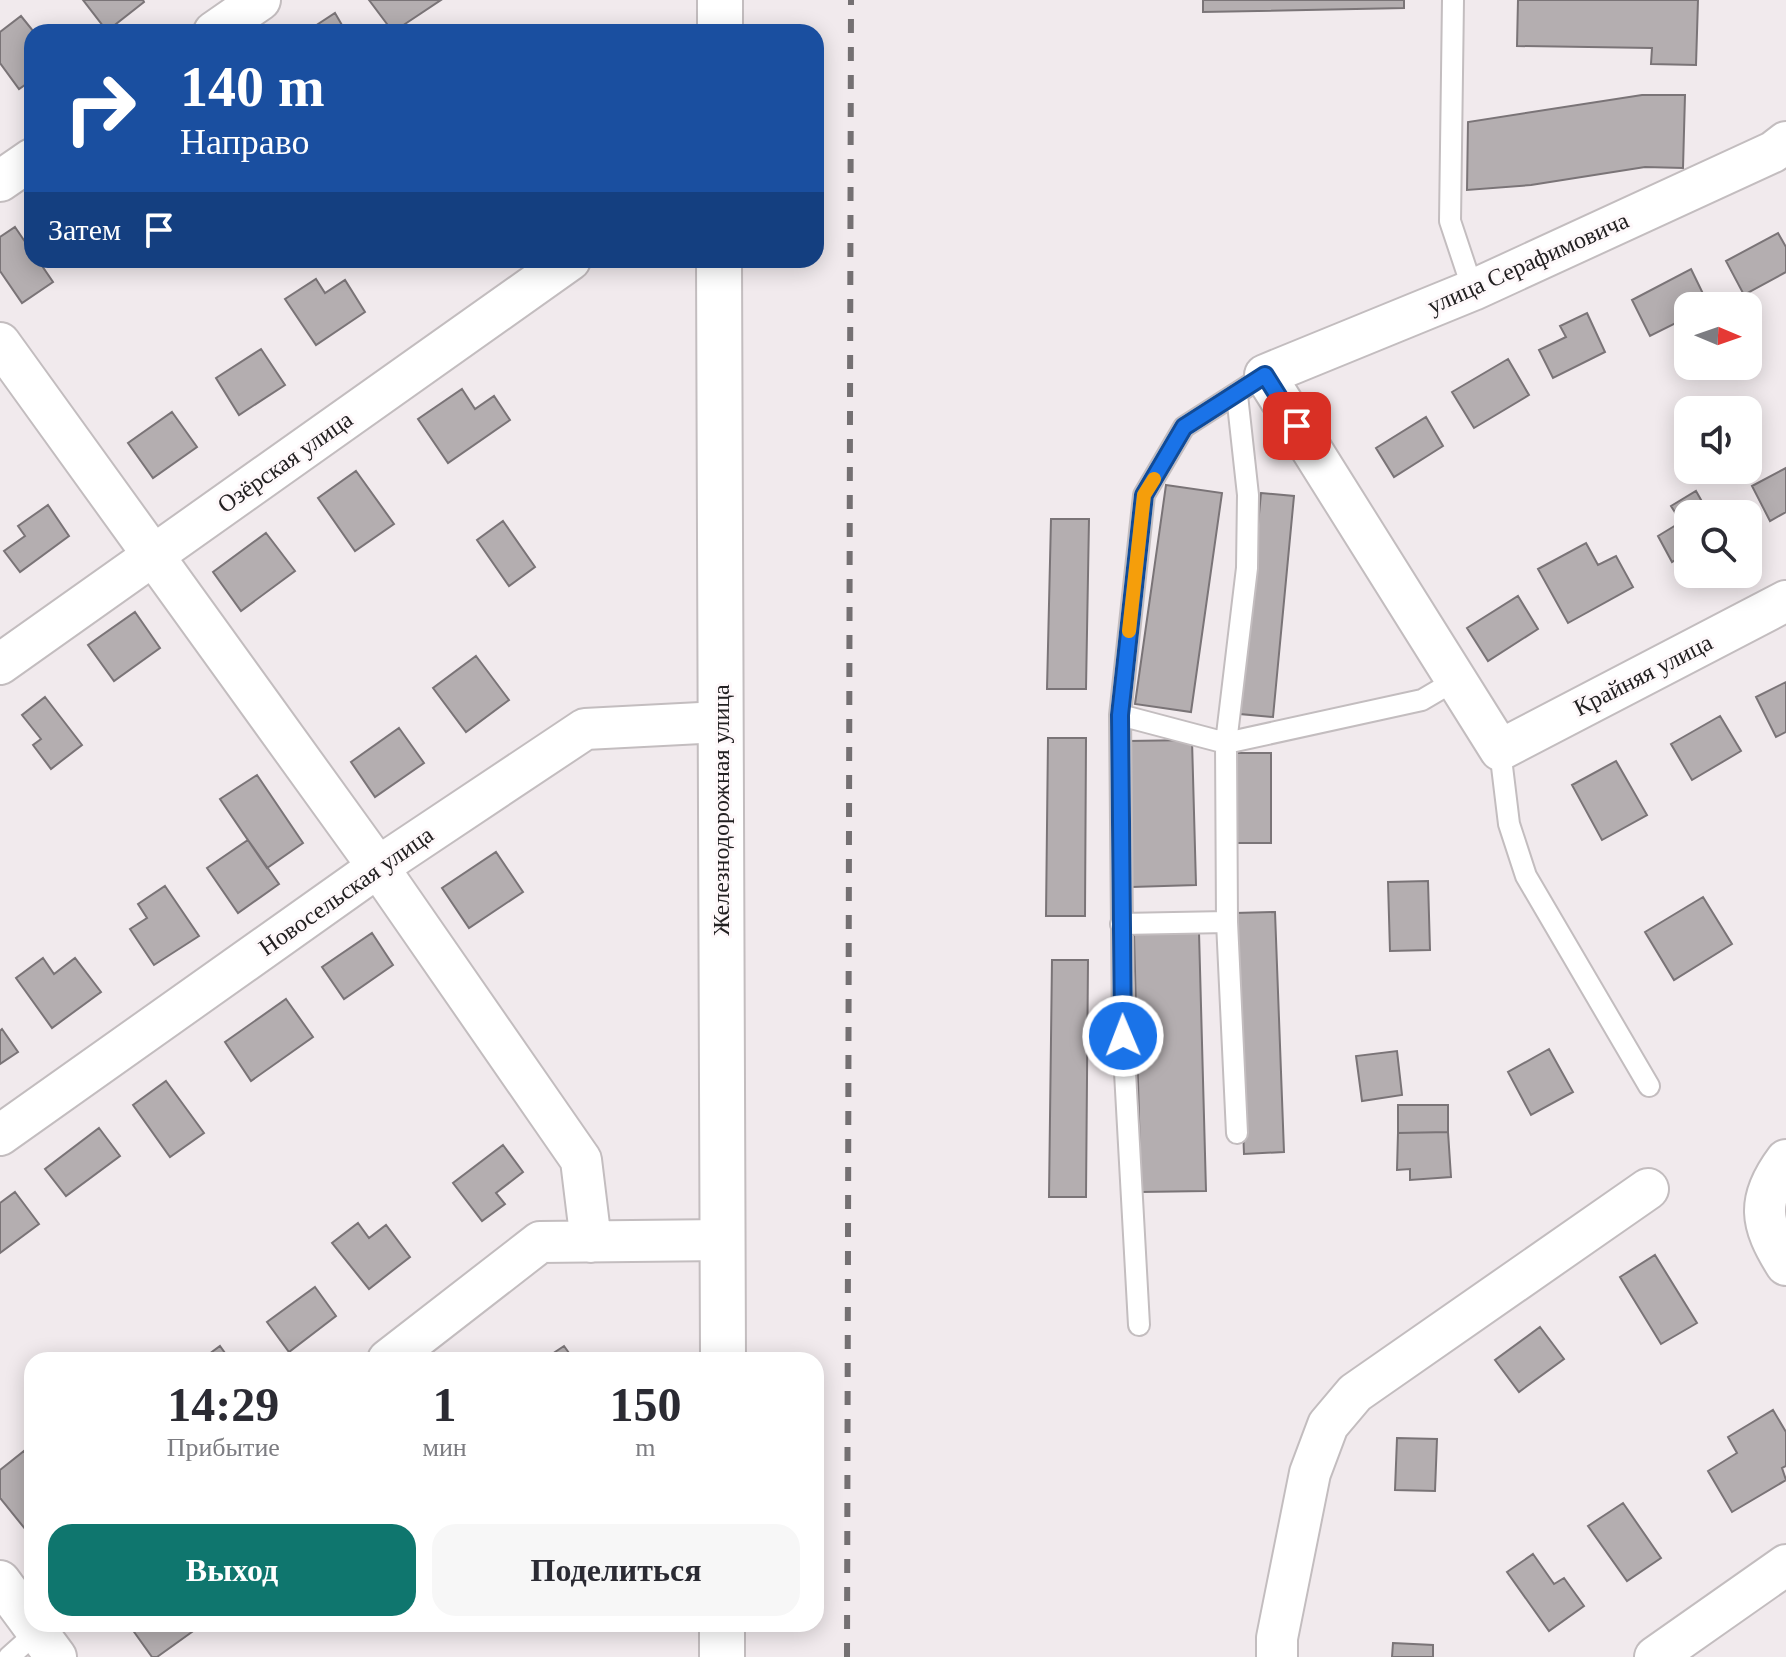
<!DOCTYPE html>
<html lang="ru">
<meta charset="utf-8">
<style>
:root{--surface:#fff;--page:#f7f7f7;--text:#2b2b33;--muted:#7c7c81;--accent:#0f766e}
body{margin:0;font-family:Georgia,serif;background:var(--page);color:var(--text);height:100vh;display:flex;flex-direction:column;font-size:30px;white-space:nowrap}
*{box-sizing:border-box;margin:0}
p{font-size:26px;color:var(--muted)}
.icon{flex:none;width:44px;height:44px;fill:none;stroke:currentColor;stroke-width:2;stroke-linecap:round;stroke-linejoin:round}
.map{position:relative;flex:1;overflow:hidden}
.side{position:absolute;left:24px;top:1352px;width:800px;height:280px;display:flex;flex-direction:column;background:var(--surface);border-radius:24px;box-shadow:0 4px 20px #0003}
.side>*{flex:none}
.guide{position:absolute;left:24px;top:24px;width:800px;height:244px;border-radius:24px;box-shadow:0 4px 20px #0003;background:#1a4fa0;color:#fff;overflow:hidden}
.needle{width:52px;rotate:92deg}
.tools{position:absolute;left:1674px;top:292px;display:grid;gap:16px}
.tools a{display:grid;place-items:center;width:88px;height:88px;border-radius:16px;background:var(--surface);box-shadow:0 4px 20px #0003;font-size:40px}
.pin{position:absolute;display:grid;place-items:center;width:68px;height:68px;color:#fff;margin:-34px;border-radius:16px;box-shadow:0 4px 12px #0006}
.me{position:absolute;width:88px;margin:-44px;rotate:359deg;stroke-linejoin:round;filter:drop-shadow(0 0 6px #0008)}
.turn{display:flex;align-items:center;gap:28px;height:168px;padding:0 24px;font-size:36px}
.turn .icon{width:104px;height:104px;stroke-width:2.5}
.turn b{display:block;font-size:56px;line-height:68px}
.then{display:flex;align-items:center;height:76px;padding:0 24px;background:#0003;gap:16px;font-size:30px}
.eta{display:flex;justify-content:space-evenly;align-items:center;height:136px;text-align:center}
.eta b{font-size:48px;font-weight:600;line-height:56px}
.cta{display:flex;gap:16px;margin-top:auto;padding:16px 24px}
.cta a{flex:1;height:92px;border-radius:24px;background:var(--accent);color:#fff;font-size:32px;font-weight:600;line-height:92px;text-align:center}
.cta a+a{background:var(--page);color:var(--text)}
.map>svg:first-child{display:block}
</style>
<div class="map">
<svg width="1786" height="1657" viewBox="0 0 1786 1657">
<rect width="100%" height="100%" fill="#f1eaed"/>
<!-- building -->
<path fill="#b4aeb0" stroke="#7a7477" stroke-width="2" d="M83,0h60l1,2 -37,29z
M369,0h72l-48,32z
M1203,0h201v8l-201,4z
M1518,0h180l-2,65 -45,-1 1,-16 -135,-2z
M335,13l11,19h-40z
M21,16l13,16 -2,48 -13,9 -19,-26v-31z
M1642,95h43l-2,73 -38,-1 -114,18 -64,5 1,-68z
M15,227l17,25v8h6l15,22 -31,21 -22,-32v-34z
M1778,233l8,14v25l-42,23 -18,-34z
M1691,269l18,37h-21v11l-38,19 -18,-36z
M316,279l9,14 20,-13 20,32 -49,33 -31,-46z
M1587,313l18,39 -52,26 -14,-28 27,-13 -6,-11z
M261,349l24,36 -46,30 -23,-37z
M1508,359l21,36 -55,33 -22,-36z
M462,389l13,20 19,-13 16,24 -62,43 -30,-44z
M172,412l25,35 -44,31 -25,-35z
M1426,417l17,29 -49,31 -18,-29z
M1786,468v44l-16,9 -18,-35z
M356,471l38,53 -39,27 -37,-53z
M1166,485l56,8 -31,219 -56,-8z
M1696,491l13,23h-21v38l-16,10 -14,-26 23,-14 -10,-16z
M1261,493l33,3 -21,221 -33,-3z
M48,505l21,31 -49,36 -16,-21 21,-15 -7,-10z
M1051,519h38l-3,170h-39z
M503,521l32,46 -26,19 -32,-46z
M266,533l29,38 -54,40 -28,-39z
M1586,543l12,22 18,-9 17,31 -65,36 -30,-54z
M1518,596l20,33 -50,32 -21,-33z
M135,612l25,36 -46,33 -26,-36z
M476,656l33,44 -43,32 -33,-44z
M1786,682v50l-10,5 -20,-40z
M45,697l37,48 -31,24 -18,-24 8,-6 -19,-24z
M1720,716l21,35 -49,29 -21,-36z
M399,728l25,35 -49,34 -24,-35z
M1048,738h38l-1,178h-39z
M1192,740l4,145 -64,2 -4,-146z
M1237,753h34v90h-34z
M1616,761l31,54 -45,25 -30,-55z
M257,775l46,68 -36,25 -47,-69z
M248,840l31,44 -41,29 -31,-45z
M496,852l27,40 -54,36 -27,-40z
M1428,881l2,69 -40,1 -2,-69z
M165,886l34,50 -45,29 -24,-36 17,-11 -9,-14z
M1703,897l29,47 -58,36 -29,-48z
M1275,912l9,240 -40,2 -9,-241z
M1199,932l7,259 -65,1 -7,-258z
M372,933l21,32 -49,34 -22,-32z
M43,958l11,16 21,-16 26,34 -49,36 -36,-50z
M1052,960h36l-2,237h-37z
M286,999l27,38 -62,44 -26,-39z
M2,1029l16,23 -18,12v-33z
M1549,1049l24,43 -42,23 -23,-43z
M1397,1051l5,44 -40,6 -6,-45z
M166,1081l38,52 -34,24 -37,-52z
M1398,1105h50v27l-50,1z
M99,1128l21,28 -54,40 -21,-27z
M1448,1132l3,45 -41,3v-11l-13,1 1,-37z
M503,1145l20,27 -27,21 9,11 -23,17 -29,-38z
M15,1192l24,32 -39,29v-50z
M358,1223l11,15 17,-13 24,32 -41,32 -37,-46z
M1655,1255l42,68 -36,21 -41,-67z
M315,1287l21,29 -47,36 -22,-30z
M1540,1327l24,32 -45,33 -24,-32z
M220,1346l10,14h-29z
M564,1346l10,14h-31z
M1773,1410l13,22v34l-4,2 4,12 -54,32 -24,-41 29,-18 -9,-16z
M1397,1438l40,1 -2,52 -40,-1z
M24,1451l8,10 -2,74 -30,-37v-28z
M1623,1503l38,55 -34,23 -39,-55z
M1533,1554l21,30 10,-6 20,28 -35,25 -42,-59z
M139,1624h64l-46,33h-5l-20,-28z
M1393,1643l40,2v12h-41z"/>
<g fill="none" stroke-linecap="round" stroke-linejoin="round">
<defs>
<path id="service" d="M1453,0l-3,221 23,69
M1120,715l106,28 196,-43 34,-20
M1500,750l9,74 17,52 123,210
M1227,922l10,211
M1121,924l106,-2 -1,-179 21,-175 1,-73 -11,-100
M1139,1325l-16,-289 -3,-321 24,-220 40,-68 81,-52
M9,1657l28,-25"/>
<path id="minor" d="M214,32l46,-32
M1786,142l-13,10 -300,138 -208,85 235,375 286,-149
M0,181l32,-22
M0,343l378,524 203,293 10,82
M0,664l570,-404
M0,1135l378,-268 207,-138 135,-7
M1786,1160c-30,40 -26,64 0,105
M388,1360l152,-118 184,-2
M0,1581l56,76
M1277,1657v-19l33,-165 18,-48 27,-32 293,-204
M1655,1657l131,-92"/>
<path id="tertiary" d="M720,32v-32
M719,260l4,1100
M722,1657v-33"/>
</defs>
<!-- service casing -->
<use href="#service" stroke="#c3bdbf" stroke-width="24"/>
<!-- minor casing -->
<use href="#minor" stroke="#c3bdbf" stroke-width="44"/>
<!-- tertiary casing -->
<use href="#tertiary" stroke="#c3bdbf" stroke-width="48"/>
<!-- service -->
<use href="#service" stroke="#fff" stroke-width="20"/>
<!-- minor -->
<use href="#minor" stroke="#fff" stroke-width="40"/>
<!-- tertiary -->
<use href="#tertiary" stroke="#fff" stroke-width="44"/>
<!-- rail -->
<path stroke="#747072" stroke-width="6" stroke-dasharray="14 14" stroke-linecap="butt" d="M847,1657l4,-1657"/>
</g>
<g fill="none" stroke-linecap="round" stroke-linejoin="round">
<defs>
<path id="route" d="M1123,1036l-3,-321 24,-220 40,-68 81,-52 32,51"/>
</defs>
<!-- route casing -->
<use href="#route" stroke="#114b97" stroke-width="20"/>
<!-- route -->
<use href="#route" stroke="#1a73e8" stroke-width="14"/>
<!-- slow -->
<path stroke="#f59e0b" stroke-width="14" d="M1129,631l15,-136 10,-16"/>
</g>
<g text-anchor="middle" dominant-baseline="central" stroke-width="6" stroke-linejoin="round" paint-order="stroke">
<!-- street labels -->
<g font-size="24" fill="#222021" stroke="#fef8fa">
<text transform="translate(1528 263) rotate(-24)">улица Серафимовича</text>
<text transform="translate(285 462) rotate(-35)">Озёрская улица</text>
<text transform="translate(1643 675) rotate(-27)">Крайняя улица</text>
<text transform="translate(721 810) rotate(-90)">Железнодорожная улица</text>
<text transform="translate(346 891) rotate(-35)">Новосельская улица</text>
</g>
</g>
</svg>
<div class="tools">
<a><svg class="needle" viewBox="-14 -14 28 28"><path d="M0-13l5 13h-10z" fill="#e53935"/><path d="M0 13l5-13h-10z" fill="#7c7c81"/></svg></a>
<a><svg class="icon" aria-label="sound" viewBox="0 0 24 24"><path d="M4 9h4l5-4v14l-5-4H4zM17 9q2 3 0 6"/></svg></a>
<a><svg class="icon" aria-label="search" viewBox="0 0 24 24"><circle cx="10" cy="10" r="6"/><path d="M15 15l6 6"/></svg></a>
</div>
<div class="pin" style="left:1297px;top:426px;background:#d93025"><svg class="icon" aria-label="arrive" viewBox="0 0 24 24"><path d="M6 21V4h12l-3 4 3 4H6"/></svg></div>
<svg class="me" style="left:1123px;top:1036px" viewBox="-20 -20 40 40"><circle r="17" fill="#1a73e8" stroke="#fff" stroke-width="3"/><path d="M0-11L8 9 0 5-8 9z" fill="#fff"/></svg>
<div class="guide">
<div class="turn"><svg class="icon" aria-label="right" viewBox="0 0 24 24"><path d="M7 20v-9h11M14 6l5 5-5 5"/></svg><div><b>140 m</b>Направо</div></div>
<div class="then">Затем<svg class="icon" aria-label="arrive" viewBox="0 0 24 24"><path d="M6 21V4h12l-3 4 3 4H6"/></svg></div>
</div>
<section class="side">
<div class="eta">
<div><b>14:29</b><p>Прибытие</p></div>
<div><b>1</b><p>мин</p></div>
<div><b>150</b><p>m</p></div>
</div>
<div class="cta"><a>Выход</a><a>Поделиться</a></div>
</section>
</div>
